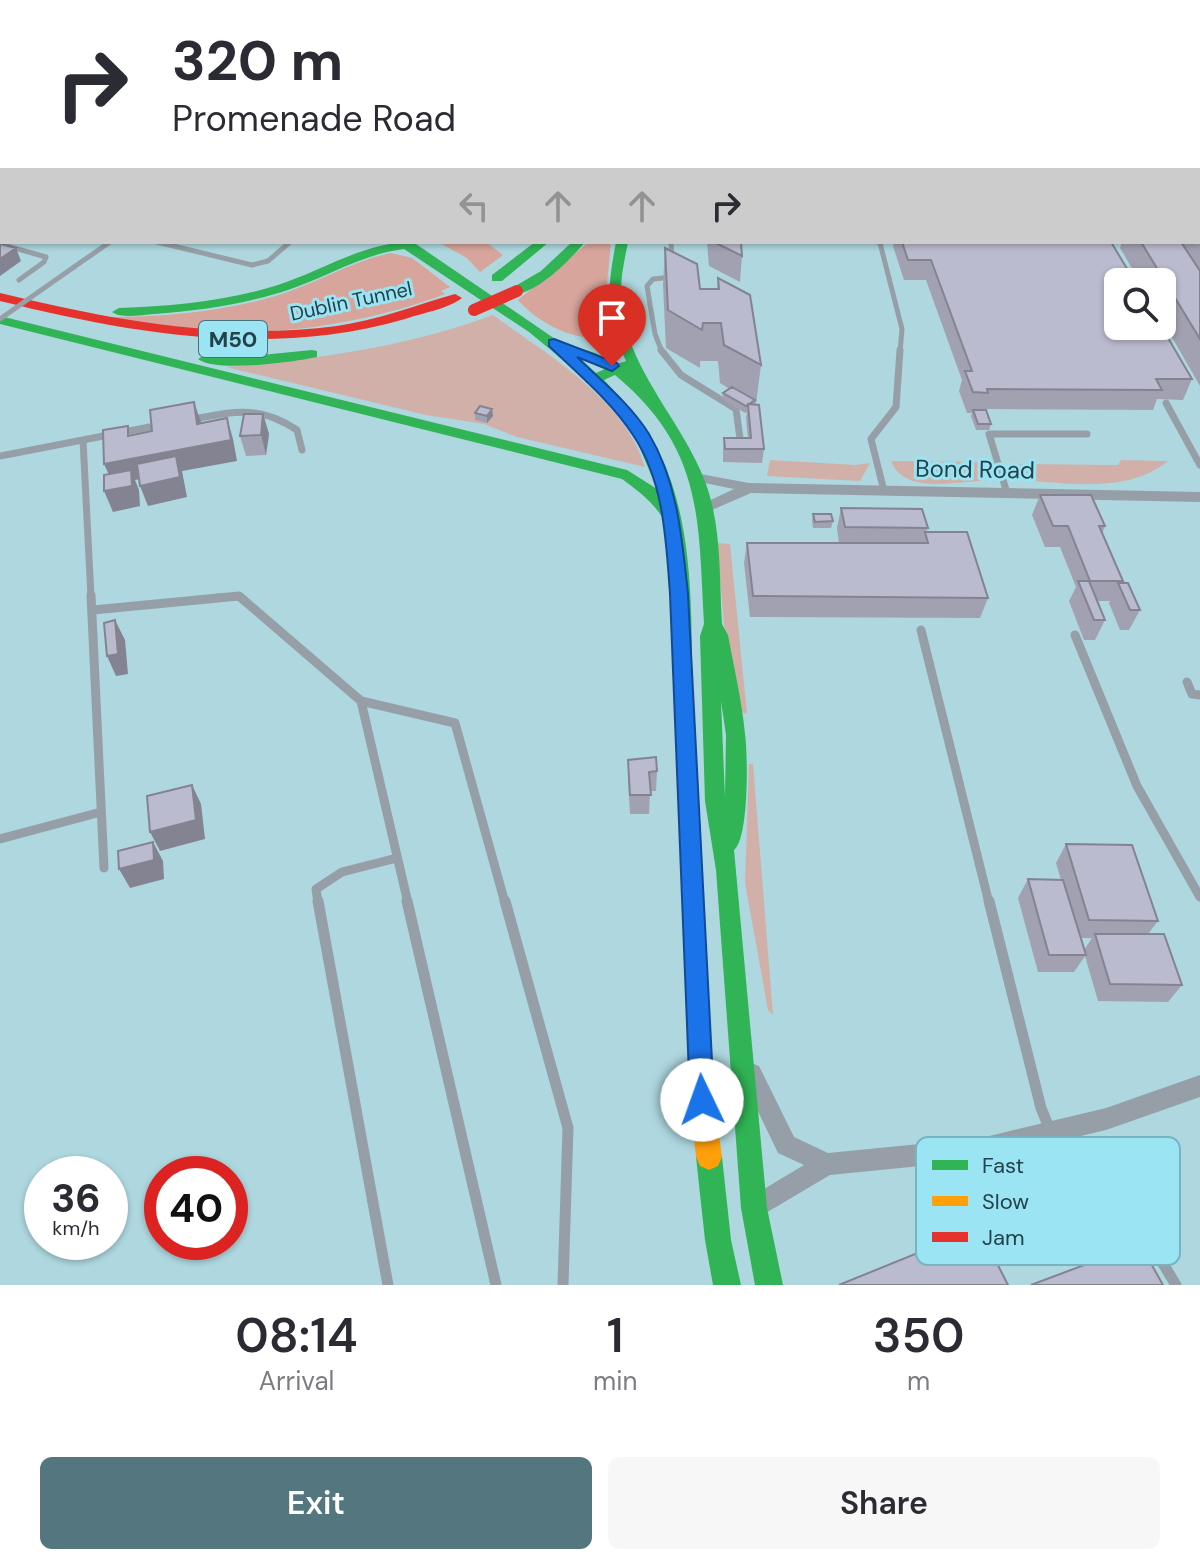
<!DOCTYPE html>
<style>
:root{--surface:#fff;--page:#f7f7f7;--text:#2b2b33;--muted:#7c7c81;--accent:#54767e}
body{margin:0;font-family:"DM Sans",sans-serif;background:var(--page);color:var(--text);height:100vh;display:flex;flex-direction:column;font-size:30px;white-space:nowrap}
*{box-sizing:border-box;margin:0}
p{font-size:26px;color:var(--muted)}
.icon{flex:none;width:44px;height:44px;fill:none;stroke:currentColor;stroke-width:2;stroke-linecap:round;stroke-linejoin:round}
.map{position:relative;height:1285px;overflow:hidden}
.drawer{display:flex;flex-direction:column;background:var(--surface);flex:1}
.drawer>*{flex:none}
.hud{position:absolute;left:0px;top:0px;width:1200px;height:244px;box-shadow:0 2px 6px #0004;background:#fff;color:var(--text);overflow:hidden}
.buttons{position:absolute;left:1104px;top:268px;display:grid;gap:16px}
.buttons a{display:grid;place-items:center;width:72px;height:72px;border-radius:12px;background:var(--surface);box-shadow:0 2px 6px #0004;font-size:40px}
.speed{position:absolute;left:24px;top:1156px;display:flex;gap:16px;font-size:40px;font-weight:700;text-align:center}
.speed>*{display:grid;place-content:center;width:104px;height:104px;border-radius:50%;background:var(--surface);box-shadow:0 2px 6px #0004;line-height:1}
.speed small{font-size:20px;font-weight:400}
.speed .limit{border:12px solid #d22;background:#fff;color:#111}
.pin{position:absolute;display:grid;place-items:center;width:68px;height:68px;color:#fff;margin:-82px -34px;border-radius:50% 50% 50% 0;rotate:-45deg;box-shadow:0 0 8px #0007}
.pin .icon{rotate:45deg}
.me{position:absolute;width:88px;margin:-44px;rotate:357deg;stroke-linejoin:round;filter:drop-shadow(0 0 6px #0008)}
.turn{display:flex;align-items:center;gap:28px;height:168px;padding:0 40px;font-size:36px}
.turn .icon{width:104px;height:104px;stroke-width:2.5}
.turn b{display:block;font-size:56px;line-height:68px}
.lanes{display:flex;align-items:center;height:76px;padding:0 40px;background:#0003;justify-content:center;gap:40px;direction:ltr}
.lanes .off{opacity:.35}
.eta{display:flex;justify-content:space-evenly;align-items:center;height:136px;text-align:center}
.eta b{font-size:48px;font-weight:600;line-height:56px}
.primary-button{display:flex;gap:16px;margin-top:auto;padding:16px 40px}
.primary-button a{flex:1;height:92px;border-radius:12px;background:var(--accent);color:#fff;font-size:32px;font-weight:600;line-height:92px;text-align:center}
.primary-button a+a{background:var(--page);color:var(--text)}
.map>svg:first-child{display:block}
</style>
<div class="map">
<svg width="1200" height="1285" viewBox="0 0 1200 1285">
<rect width="100%" height="100%" fill="#aed7df"/>
<!-- green -->
<path fill="#d2b0aa" d="M493,315c54,40 131,83 152,152l-128,-30 -33,-13 -58,-9 -200,-48c91,-8 181,-20 267,-52z
M770,460l86,5 14,-2 -10,18 -93,-5z
M1121,460l47,1c-40,33 -100,22 -148,19l-10,-16 108,1z
M891,461l97,1 1,12 -8,7c-29,1 -77,13 -90,-20z
M717,543l13,1 17,170 -5,-2 -18,-87z
M749,764h4l20,251 -5,-5 -23,-127z"/>
<!-- forest -->
<path fill="#d7a59b" d="M438,242h48l17,13 -23,17 -13,-14z
M589,242h22l-8,84 -3,11c-28,4 -64,-16 -82,-37z
M391,253l21,5 38,29 -9,4 4,3c-73,28 -158,41 -236,38 -34,-1 -69,-10 -103,-15 58,0 114,-5 170,-21 39,-12 76,-35 115,-43z"/>
<g fill="none" stroke-linecap="round" stroke-linejoin="round">
<!-- lane-far4 -->
<path stroke="#969fa7" stroke-width="4" d="M696,0l23,1
M753,1h22"/>
<!-- lane-far3 -->
<path stroke="#969fa7" stroke-width="5" d="M157,242l95,23 16,-4 22,-19
M671,242l1,19
M877,242l3,1 22,86 -2,23
M0,244l46,13 -2,5 -25,18
M74,267l36,-25
M662,352l-7,-18 -8,-48 6,-7 20,-2"/>
<!-- lane-far2 -->
<path stroke="#969fa7" stroke-width="7" d="M661,350l20,25 55,34 5,37
M1166,403l34,62
M189,420c43,-8 69,-16 108,10l5,20
M83,440l8,157
M0,456l160,-31
M884,491l-13,-52 25,-32 4,-57
M1007,493l-18,-59h98
M217,597h23"/>
<!-- lane-far1 -->
<path stroke="#969fa7" stroke-width="9" d="M91,595l13,273
M93,610l146,-14 122,105 94,22 50,180
M921,630l68,273
M1075,635l62,151 63,111
M1187,682l5,12 8,1
M361,701l47,202
M0,839l101,-27
M318,903l-2,-14 26,-17 55,-14"/>
<!-- lane -->
<path stroke="#969fa7" stroke-width="11" d="M318,901l70,384
M407,901l89,384
M505,901l63,227 -5,157
M989,901l52,207 9,22
M981,1238l133,-55 62,102"/>
<!-- street -->
<path fill="#969fa7" fill-rule="evenodd" d="M695,473l54,10 451,9v10l-449,-9 -46,20 -7,-5 2,-3 34,-16 -44,-9 -2,-3 2,-3z
M751,1063l8,3 35,71 34,16 153,-15 125,-30 94,-33v22l-94,33 -125,30 -151,15 -76,45 -8,-4 -4,-8 4,-8 58,-35 -26,-12 -38,-79 3,-8z"/>
<!-- fast -->
<path fill="#30b455" fill-rule="evenodd" d="M2,232v9l-2,1v-9z
M413,242l145,99 37,12 22,11 9,-3c-21,-45 -19,-72 -10,-119h12c-3,16 -7,32 -7,48 -1,74 62,129 85,194 16,45 13,93 16,140l6,11c6,33 14,66 17,99 3,21 4,104 -11,116l33,358 16,77h-28l-14,-77 -25,-338 -11,-69 -5,-165 4,-12c-6,-105 0,-175 -89,-249l-11,5c17,18 34,36 47,57 47,80 39,182 42,271l-2,5h-14l-2,-5c-1,-35 2,-168 -13,-191 -10,-16 -25,-27 -40,-38l-622,-155v-8l627,154 30,19 -22,-53 -43,-52 -6,-1 -1,-5 -56,-46 -125,-83c-42,5 -77,28 -116,41 -43,14 -89,21 -134,24 -13,1 -32,5 -42,-2l7,-4c54,-2 108,-7 159,-23 46,-15 86,-43 135,-43zM576,355l29,14 -9,4zM721,701l5,34 -1,63z
M535,242h14l-47,39h-10v-6z
M572,242h13c-14,17 -50,54 -73,52v-6l29,-17z
M312,350l5,1v6c-24,5 -101,16 -119,2l7,-4 35,2z
M709,1144l9,4 4,9 9,83 10,45h-28l-8,-45 -9,-83 4,-9z"/>
<!-- slow -->
<path fill="#ff9f0a" fill-rule="evenodd" d="M638,0h8v2h-8z
M684,701l7,2 2,5 21,392 8,57 -4,9 -9,4 -9,-4 -4,-9 -6,-57 -15,-392 2,-5z"/>
<!-- jam -->
<path fill="#e5322d" fill-rule="evenodd" d="M0,293c111,27 223,48 337,33 41,-6 79,-21 118,-32l7,4c-14,11 -40,15 -57,21 -135,39 -272,15 -405,-18z"/>
<!-- lane-bridge -->
<path stroke="#969fa7" stroke-width="5" d="M0,319l74,-52"/>
<!-- jam-bridge -->
<path stroke="#e5322d" stroke-width="12" d="M474,310l43,-19"/>
</g>
<!-- wall -->
<path fill="#a1a1b2" fill-rule="evenodd" d="M0,0h58v2h-56v175l-2,2z
M72,0h262l-3,2h-262z
M483,0h73l-2,2h-37l-5,-1 -1,1h-28z
M795,0h70v2h-70z
M1007,0h89l1,2h-90z
M1198,129l2,3v70h-2z
M1198,224h2v162l-38,-66v-38h-22l-20,-34 2,-6h76z
M707,242h34l1,14 -2,26 -31,-16z
M894,242h217l81,137 -9,21 -26,-1 -4,11 -170,-1 8,15 -2,6h-13l-5,-14 1,-3h-5l-8,-22 3,-11 -36,-100h-22l-11,-34z
M665,248l35,41h17l1,-11 43,87 -5,39 -1,-1v1l9,45 -2,14 -39,-1v-11l1,-13h24l-2,-20 1,-6 -2,1 -23,-14 1,-6 7,-4 -10,-6 -2,-22h-18v7l-34,-20 -3,-63z
M475,413l18,3 -6,7 -12,-3z
M263,414l6,20 -3,21 -20,1 -6,-20z
M1040,495l65,31 -3,8 21,47 -1,2 18,27 -11,20h-9l-11,-27 1,-2h-13l8,19 -10,20h-11l-15,-39 7,-14 -16,-40h-15l-13,-32z
M841,508l87,20 -2,4 62,66 -8,20 -230,-1 -6,-54 3,-20h92l-2,-15z
M813,514l20,7 -2,7h-18l-1,-7z
M628,760l29,11 -1,20h-6l-1,23h-19l-2,-35z
M1066,844l92,77 -10,13 34,51 -14,17 -70,-1 -13,-45 -11,16h-36l-20,-74 10,-19 33,1 -5,-17zM1080,938h12l-8,12z"/>
<!-- shaded-wall -->
<path fill="#838391" d="M37,0h21v2h-21z
M86,0h15v2h-18z
M316,0h18l-3,2h-15z
M2,2v29l-2,-6v-12z
M0,58l2,5v12h-2z
M2,155v22l-2,2v-23z
M16,248l5,13 -21,15v-17z
M194,402l7,20 3,22 -7,-20z
M492,409l1,7 -6,7v-7z
M263,414l6,20 -3,21 -5,-20z
M227,418l6,21 4,22 -55,10 5,26 -39,9 -8,-20 39,-15 -44,9 4,10 1,16 -27,6 -9,-21 9,-7 -9,-20z
M115,620l10,20 3,34 -12,2 -9,-20z
M192,785l9,19 4,35 -45,12 -10,-19z
M153,842l10,19 1,18 -34,9 -11,-19z"/>
<!-- building -->
<path fill="#bbbbcf" stroke="#838391" stroke-width="2" d="M0,0h13l-3,2h-8v9l-2,2z
M72,0h14l-3,2h-14z
M112,0h98l-2,2h-82z
M227,0h16l-3,2h-16z
M255,0h54l-3,2h-39z
M712,0h50v2h-50z
M811,0h33v1h-32z
M894,0h98l1,2h-98z
M1026,0h70l1,2h-70z
M0,35l2,1v15l-2,-1z
M0,87h2v68l-2,1z
M1198,129l2,3v45h-2z
M1198,224h2v20l-2,-3z
M714,242h27l1,14z
M902,242h209l24,40h-17v44h43l31,53h-36l6,11 -175,-1 1,4 -15,-1 -8,-21h7l-41,-111h-23z
M1141,242h40l19,29v68z
M0,244l16,4 -16,11z
M665,248l32,16 3,25h19l-1,-11 32,17 11,70 -37,-20 -3,-22h-18l-1,7 -34,-20z
M732,387l23,13 -9,6 -23,-13z
M194,402l3,22 30,-6 4,22 -127,24 -1,-34 25,-4v10l24,-5 -2,-21z
M748,404l11,1 5,44h-39l-1,-11h27z
M480,406l12,3 -5,7 -12,-3z
M973,410h13l5,14h-13z
M244,414h19l-2,21 -21,1z
M176,456l4,21 -40,9 -3,-22z
M131,470l1,16 -28,5v-16z
M1040,495h51l14,31h-6l24,55h-33l-22,-55h-15z
M841,508l81,1 6,19 -83,-1z
M813,514h18l2,7 -18,1z
M925,532h42l21,66 -235,-2 -6,-53h181z
M1078,581h11l16,39h-11z
M1118,583h10l12,27h-10z
M115,620l3,34 -11,2 -3,-33z
M656,757l1,14 -8,1 2,23h-21l-2,-35z
M192,785l4,35 -46,12 -3,-36z
M153,842l1,18 -35,9 -1,-18z
M1066,844l66,1 26,76 -69,-1z
M1028,879l35,1 23,75h-37z
M1095,934h69l18,51 -72,-1z
M979,1228l29,57h-169z
M1140,1244l23,41h-132z"/>
<!-- route -->
<path fill="#1a73e8" stroke="#114b97" stroke-width="2" d="M554,339l63,24 2,3 -7,5 -35,-14c25,24 54,48 72,77 29,49 33,105 39,160l26,506 -3,9 -9,3 -9,-3 -3,-9 -20,-506c-4,-54 -6,-113 -37,-159 -22,-34 -55,-61 -84,-89v-6z"/>
<g text-anchor="middle" dominant-baseline="central" stroke-width="6" stroke-linejoin="round" paint-order="stroke">
<!-- far-street labels -->
<g font-size="20" fill="#244249" stroke="#9ae4f3">
<text transform="translate(351 301) rotate(-12)">Dublin Tunnel</text>
</g>
<!-- shield labels -->
<rect fill="#9ae4f3" stroke="#47737c" stroke-width="2" x="199" y="321" width="68" height="36" rx="6"/>
<g font-size="22" font-weight="bold" fill="#244249">
<text x="233" y="339">M50</text>
</g>
<!-- street labels -->
<g font-size="24" fill="#244249" stroke="#9ae4f3">
<text transform="translate(975 469) rotate(1)">Bond Road</text>
</g>
</g>
<!-- legend -->
<rect x="916" y="1137" width="264" height="128" rx="12" fill="#9ae4f3" stroke="#77b3c0" stroke-width="2"/>
<rect x="932" y="1160" width="36" height="10" fill="#30b455"/>
<rect x="932" y="1196" width="36" height="10" fill="#ff9f0a"/>
<rect x="932" y="1232" width="36" height="10" fill="#e5322d"/>
<g font-size="22" fill="#244249">
<text x="982" y="1173">Fast</text>
<text x="982" y="1209">Slow</text>
<text x="982" y="1245">Jam</text>
</g>
</svg>
<div class="buttons">
<a><svg class="icon" aria-label="search" viewBox="0 0 24 24"><circle cx="10" cy="10" r="6"/><path d="M15 15l6 6"/></svg></a>
</div>
<div class="speed"><div>36<small>km/h</small></div><div class="limit">40</div></div>
<div class="pin" style="left:612px;top:366px;background:#d93025"><svg class="icon" aria-label="arrive" viewBox="0 0 24 24"><path d="M6 21V4h12l-3 4 3 4H6"/></svg></div>
<svg class="me" style="left:702px;top:1100px" viewBox="-20 -20 40 40"><circle r="19" fill="#fff"/><path d="M0-13L10 11 0 6-10 11z" fill="#1a73e8"/></svg>
<div class="hud">
<div class="turn"><svg class="icon" aria-label="right" viewBox="0 0 24 24"><path d="M7 20v-9h11M14 6l5 5-5 5"/></svg><div><b>320 m</b>Promenade Road</div></div>
<div class="lanes"><svg class="icon off" aria-label="left" viewBox="0 0 24 24"><path d="M17 20v-9H6M10 6l-5 5 5 5"/></svg><svg class="icon off" aria-label="ahead" viewBox="0 0 24 24"><path d="M12 20V5M6 11l6-6 6 6"/></svg><svg class="icon off" aria-label="ahead" viewBox="0 0 24 24"><path d="M12 20V5M6 11l6-6 6 6"/></svg><svg class="icon" aria-label="right" viewBox="0 0 24 24"><path d="M7 20v-9h11M14 6l5 5-5 5"/></svg></div>
</div>
</div>
<section class="drawer">
<div class="eta">
<div><b>08:14</b><p>Arrival</p></div>
<div><b>1</b><p>min</p></div>
<div><b>350</b><p>m</p></div>
</div>
<div class="primary-button"><a>Exit</a><a>Share</a></div>
</section>
